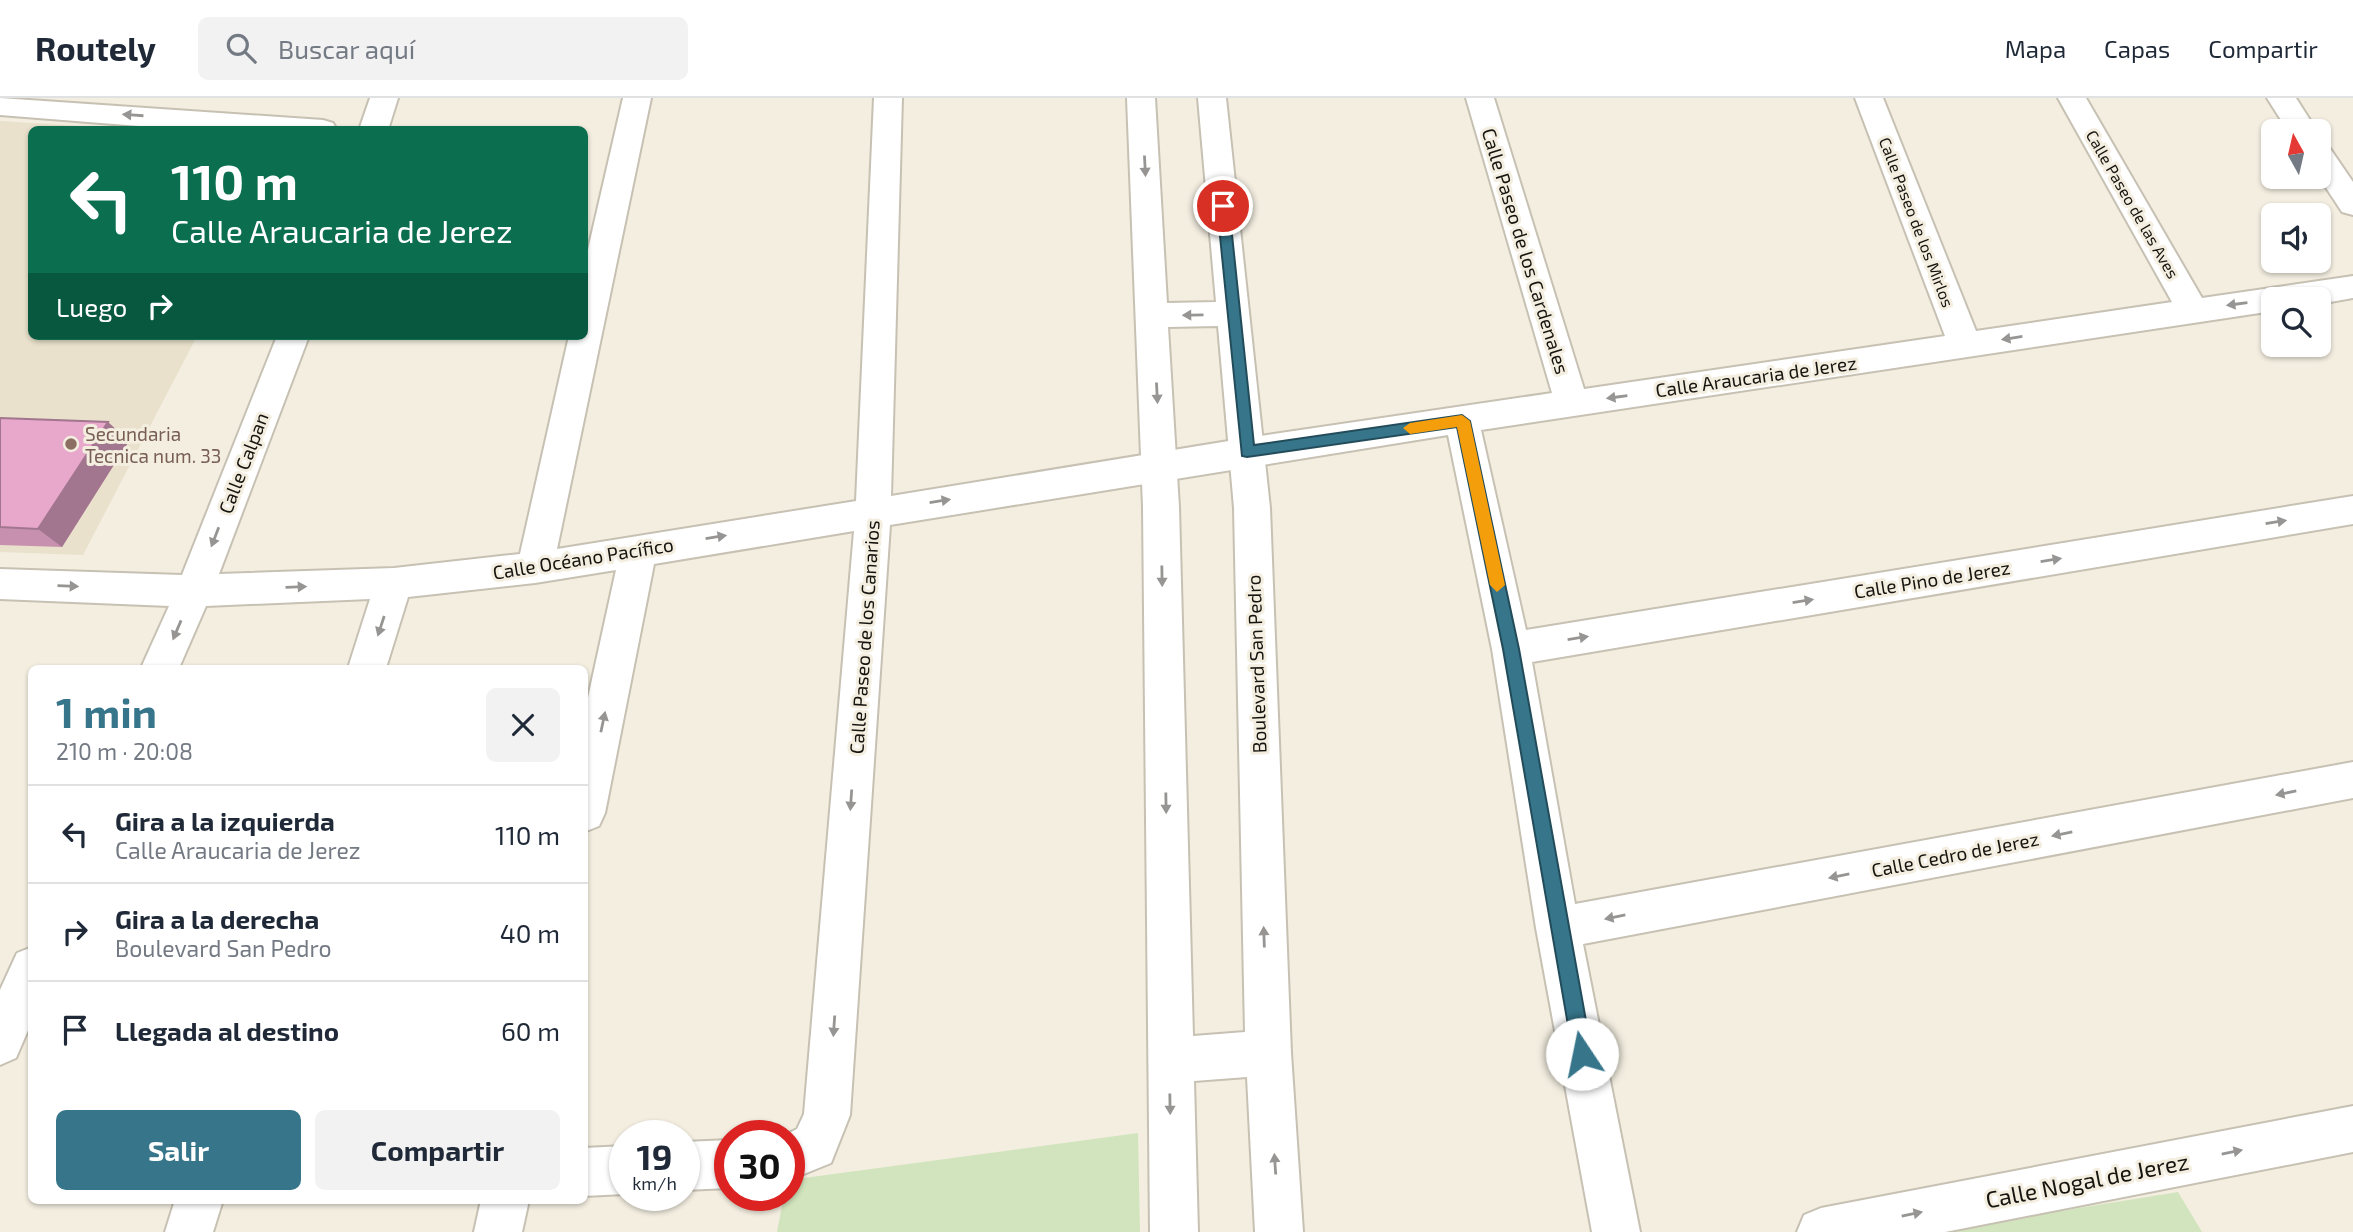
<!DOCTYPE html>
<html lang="es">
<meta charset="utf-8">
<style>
:root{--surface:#fff;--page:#f2f2f3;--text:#1f2937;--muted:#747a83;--line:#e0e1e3;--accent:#36758a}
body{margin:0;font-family:"Exo 2",sans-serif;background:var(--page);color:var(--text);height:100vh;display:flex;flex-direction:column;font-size:26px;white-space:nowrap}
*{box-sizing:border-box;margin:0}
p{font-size:23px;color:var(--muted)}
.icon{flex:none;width:38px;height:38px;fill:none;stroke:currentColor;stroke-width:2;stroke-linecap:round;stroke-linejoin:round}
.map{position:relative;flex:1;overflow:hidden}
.drawer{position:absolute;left:28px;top:567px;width:560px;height:539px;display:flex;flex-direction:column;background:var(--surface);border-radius:10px;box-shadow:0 2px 5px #0004}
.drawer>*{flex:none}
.banner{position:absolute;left:28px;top:28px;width:560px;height:214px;border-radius:10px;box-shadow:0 2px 5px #0004;background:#0b6e4f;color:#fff;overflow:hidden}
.needle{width:46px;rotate:352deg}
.tools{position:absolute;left:2261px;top:21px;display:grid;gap:14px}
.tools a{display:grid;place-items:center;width:70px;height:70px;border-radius:10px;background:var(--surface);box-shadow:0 2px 5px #0004;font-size:35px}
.speed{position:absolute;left:609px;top:1022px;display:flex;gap:14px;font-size:35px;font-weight:700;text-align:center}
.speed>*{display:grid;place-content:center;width:91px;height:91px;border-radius:50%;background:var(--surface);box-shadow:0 2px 5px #0004;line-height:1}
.speed small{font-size:18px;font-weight:400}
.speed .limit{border:10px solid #d22;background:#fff;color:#111}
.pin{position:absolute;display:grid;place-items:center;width:60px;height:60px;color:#fff;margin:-30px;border:4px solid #fff;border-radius:50%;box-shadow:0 2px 7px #0007}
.me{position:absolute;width:77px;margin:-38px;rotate:349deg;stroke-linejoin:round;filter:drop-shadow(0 0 5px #0008)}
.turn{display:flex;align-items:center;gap:24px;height:147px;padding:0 28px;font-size:32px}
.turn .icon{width:91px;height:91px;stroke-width:2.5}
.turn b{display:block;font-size:49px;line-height:60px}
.then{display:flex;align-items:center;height:66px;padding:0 28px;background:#0003;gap:14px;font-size:26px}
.round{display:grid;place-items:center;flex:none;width:74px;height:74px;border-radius:10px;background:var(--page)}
.overview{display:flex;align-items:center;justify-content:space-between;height:119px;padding:0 28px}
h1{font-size:42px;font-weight:700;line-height:52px;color:var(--accent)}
.cta{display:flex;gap:14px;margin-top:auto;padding:14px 28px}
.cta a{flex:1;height:80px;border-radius:10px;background:var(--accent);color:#fff;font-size:28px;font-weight:700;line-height:80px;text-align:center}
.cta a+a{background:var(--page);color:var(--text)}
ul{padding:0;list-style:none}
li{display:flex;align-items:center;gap:21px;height:98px;padding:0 28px;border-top:2px solid var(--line)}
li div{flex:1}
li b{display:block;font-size:26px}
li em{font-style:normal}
header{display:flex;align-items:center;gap:42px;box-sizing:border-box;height:98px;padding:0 35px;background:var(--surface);border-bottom:2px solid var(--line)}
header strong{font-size:33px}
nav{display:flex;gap:38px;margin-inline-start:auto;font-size:24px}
.search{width:490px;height:63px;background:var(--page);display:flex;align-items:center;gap:18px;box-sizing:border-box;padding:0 24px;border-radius:10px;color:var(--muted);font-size:26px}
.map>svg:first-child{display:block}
</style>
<header>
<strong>Routely</strong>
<div class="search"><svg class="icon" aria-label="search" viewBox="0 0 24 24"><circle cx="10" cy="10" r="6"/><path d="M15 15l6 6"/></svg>Buscar aquí</div>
<nav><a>Mapa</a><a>Capas</a><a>Compartir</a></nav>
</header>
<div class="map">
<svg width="2353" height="1134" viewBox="0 0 2353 1134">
<rect width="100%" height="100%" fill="#f3eee0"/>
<!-- built -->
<path fill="#e9e1cb" d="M0,23l126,8 -94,1v206h165l-114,219 -83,-3z"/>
<!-- green -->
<path fill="#d2e4bd" d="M1138,1035l2,99h-363l7,-37h5v-15z
M2178,1094l24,40h-273z"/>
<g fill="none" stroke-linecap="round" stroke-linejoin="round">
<defs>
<path id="minor" d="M0,0l323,22 10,3 4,7h-148l-189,-15z
M370,0h28l-10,32h-29z
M623,0h28l-94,451 299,-48 18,-403h28l-11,398 356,-58 305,-45 -86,-295h28l90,291 361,-53 -90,-238h28l93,233 196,-29 -114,-204h28l116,200 151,-22v22l-34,6v-5h-46v12l-792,119 45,200 827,-134v28l-821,138 43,242 778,-142v36l-770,146 57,288h-48l-56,-304 -44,-279 -44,-214 -558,90 -40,590 -19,48 -42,17v-44h-6l14,-7 7,-15 50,-583 -200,33 -49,249 -6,13 -15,6v-116l32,-146 -81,13 -127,14 -22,71h-38l22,-69 -164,7 -27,62h-38l28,-62 -169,-7v-30l182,6 95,-239h32l-90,238 175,-6 126,-14 49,-218h15v-69z
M2267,0h29l21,33h-29z
M2319,46l10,3 24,35v33l-11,-3 -23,-35z
M32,849v74l-16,37 -16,7v-75l17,-37z
M2353,1008v46l-408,80h-148l7,-17 17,-7z
M730,1042v48l-46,2v-48z
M625,1048v48l-41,2v-48z
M175,1102h48l-10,32h-48z
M481,1102h48l-7,32h-48z"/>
<path id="tertiary" d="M1127,0h28l12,205 49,-1 -18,-204h28l44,410 21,545 12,179h-48l-8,-155 -53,4 4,151h-48l-7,-725zM1218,228l16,182 11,524 -52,4 -14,-529 -11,-180z"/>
</defs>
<!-- minor casing -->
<use href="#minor" stroke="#c6c1b3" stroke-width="4"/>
<!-- tertiary casing -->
<use href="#tertiary" stroke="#c6c1b3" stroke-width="4"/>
<!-- minor -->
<use href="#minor" fill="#fff" fill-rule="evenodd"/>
<!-- tertiary -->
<use href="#tertiary" fill="#fff" fill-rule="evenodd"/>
</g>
<!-- wall -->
<path fill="#c890af" d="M0,320l129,23 -67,106 -62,-2z"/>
<!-- shaded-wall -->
<path fill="#a2768e" d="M108,324l21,19 -67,106 -24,-18z"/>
<!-- building -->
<path fill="#e8a8cb" stroke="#a2768e" stroke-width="2" d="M0,320l108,4 -70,107 -38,-2z"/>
<!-- one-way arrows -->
<defs><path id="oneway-solid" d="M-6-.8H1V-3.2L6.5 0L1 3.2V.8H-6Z" transform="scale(1.75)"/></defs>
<g fill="#969593">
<use href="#oneway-solid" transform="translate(133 17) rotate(-176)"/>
<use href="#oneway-solid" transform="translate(1145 68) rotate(87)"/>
<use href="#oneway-solid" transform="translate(2237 206) rotate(172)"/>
<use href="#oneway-solid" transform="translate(1193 217) rotate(179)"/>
<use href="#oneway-solid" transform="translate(2012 240) rotate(171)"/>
<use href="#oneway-solid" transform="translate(1157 295) rotate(87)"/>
<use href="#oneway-solid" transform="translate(1617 299) rotate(172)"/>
<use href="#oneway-solid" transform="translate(940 403) rotate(-9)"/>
<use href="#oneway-solid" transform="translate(2276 424) rotate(-9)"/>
<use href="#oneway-solid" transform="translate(215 439) rotate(111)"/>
<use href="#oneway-solid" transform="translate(716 439) rotate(-9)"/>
<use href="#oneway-solid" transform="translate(2051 462) rotate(-9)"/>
<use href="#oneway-solid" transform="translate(1162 478) rotate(89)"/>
<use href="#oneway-solid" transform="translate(68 488) rotate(2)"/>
<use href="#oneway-solid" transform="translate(296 489) rotate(-2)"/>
<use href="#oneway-solid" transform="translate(1803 503) rotate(-9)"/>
<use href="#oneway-solid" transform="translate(381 528) rotate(108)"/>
<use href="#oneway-solid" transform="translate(177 532) rotate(113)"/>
<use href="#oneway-solid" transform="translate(1578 540) rotate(-9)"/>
<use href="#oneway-solid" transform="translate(603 624) rotate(-78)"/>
<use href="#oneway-solid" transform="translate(2286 695) rotate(169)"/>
<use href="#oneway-solid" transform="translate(851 702) rotate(94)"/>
<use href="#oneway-solid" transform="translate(1166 705) rotate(89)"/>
<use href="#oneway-solid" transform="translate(2062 736) rotate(169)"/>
<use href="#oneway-solid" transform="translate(1839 778) rotate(169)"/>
<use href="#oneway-solid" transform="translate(1615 819) rotate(169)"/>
<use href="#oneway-solid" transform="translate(1264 839) rotate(-92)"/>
<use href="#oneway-solid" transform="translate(834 928) rotate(94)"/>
<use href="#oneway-solid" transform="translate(1170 1006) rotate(89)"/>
<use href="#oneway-solid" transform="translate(2232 1054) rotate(-11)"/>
<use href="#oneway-solid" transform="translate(1275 1066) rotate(-94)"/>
<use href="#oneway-solid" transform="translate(1912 1116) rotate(-11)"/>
</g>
<!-- route -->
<path fill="#36758a" stroke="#234c5a" stroke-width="2" d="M1223,104l6,4 25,239 208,-30 8,6 49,228 73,405 -3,7 -7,3 -6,-3 -3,-7 -70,-405 -46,-222 -210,30 -5,-1 -25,-250z"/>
<!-- slow -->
<path fill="#f59e0b" d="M1462,317l8,6 35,164 -8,7 -7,-7 -33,-158 -47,7 -7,-6 7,-5z"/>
<!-- markers -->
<circle fill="#8d6e63" stroke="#f3eee0" stroke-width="2.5" cx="71" cy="346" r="7"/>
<g text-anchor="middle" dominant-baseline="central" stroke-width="6" stroke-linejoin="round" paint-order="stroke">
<!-- far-street labels -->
<g font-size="16" fill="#16140f" stroke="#f3eee0">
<text transform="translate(2133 106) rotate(60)">Calle Paseo de las Aves</text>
<text transform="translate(1917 124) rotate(69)">Calle Paseo de los Mirlos</text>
</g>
<!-- street labels -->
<g font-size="19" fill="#16140f" stroke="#f3eee0">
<text transform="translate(1526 153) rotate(73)">Calle Paseo de los Cardenales</text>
<text transform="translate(1756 278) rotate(-8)">Calle Araucaria de Jerez</text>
<text transform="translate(243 365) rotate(-69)">Calle Calpan</text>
<text transform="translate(583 460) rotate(-9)">Calle Océano Pacífico</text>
<text transform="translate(1932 481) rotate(-9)">Calle Pino de Jerez</text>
<text transform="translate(864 539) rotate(-86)">Calle Paseo de los Canarios</text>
<text transform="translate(1256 566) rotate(-92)">Boulevard San Pedro</text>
<text transform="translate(1955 756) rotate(-11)">Calle Cedro de Jerez</text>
</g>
<!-- education labels -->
<g font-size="19" fill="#785e54" stroke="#f3eee0" text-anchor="start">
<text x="85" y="335">Secundaria<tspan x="85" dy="22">Tecnica num. 33</tspan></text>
</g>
<!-- near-street labels -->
<g font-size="23" fill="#16140f" stroke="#f3eee0">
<text transform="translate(2087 1082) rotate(-11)">Calle Nogal de Jerez</text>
</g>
</g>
</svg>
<div class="tools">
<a><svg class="needle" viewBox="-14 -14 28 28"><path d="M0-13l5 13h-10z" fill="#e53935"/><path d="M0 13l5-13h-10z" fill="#747a83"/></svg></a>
<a><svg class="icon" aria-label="sound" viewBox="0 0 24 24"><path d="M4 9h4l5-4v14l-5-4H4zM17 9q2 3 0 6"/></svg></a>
<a><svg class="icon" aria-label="search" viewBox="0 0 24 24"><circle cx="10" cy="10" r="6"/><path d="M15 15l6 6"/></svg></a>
</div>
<div class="speed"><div>19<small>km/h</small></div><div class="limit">30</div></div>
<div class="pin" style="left:1223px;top:108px;background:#d93025"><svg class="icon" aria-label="arrive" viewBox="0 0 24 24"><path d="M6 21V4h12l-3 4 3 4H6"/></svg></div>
<svg class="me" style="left:1582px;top:956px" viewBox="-20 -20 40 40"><circle r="19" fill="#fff"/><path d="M0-13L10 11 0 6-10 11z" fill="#36758a"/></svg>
<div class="banner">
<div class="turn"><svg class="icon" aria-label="left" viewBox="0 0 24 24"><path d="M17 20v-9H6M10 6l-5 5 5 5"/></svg><div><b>110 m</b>Calle Araucaria de Jerez</div></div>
<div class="then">Luego<svg class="icon" aria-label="right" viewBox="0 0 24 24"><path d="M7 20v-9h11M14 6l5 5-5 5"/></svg></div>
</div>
<section class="drawer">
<div class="overview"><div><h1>1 min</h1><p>210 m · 20:08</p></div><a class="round"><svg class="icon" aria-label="close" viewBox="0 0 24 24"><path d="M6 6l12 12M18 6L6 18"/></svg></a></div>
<ul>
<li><svg class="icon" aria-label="left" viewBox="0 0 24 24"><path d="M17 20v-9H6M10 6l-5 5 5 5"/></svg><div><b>Gira a la izquierda</b><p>Calle Araucaria de Jerez</p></div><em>110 m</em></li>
<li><svg class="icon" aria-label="right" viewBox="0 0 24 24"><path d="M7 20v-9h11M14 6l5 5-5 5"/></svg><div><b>Gira a la derecha</b><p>Boulevard San Pedro</p></div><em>40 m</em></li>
<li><svg class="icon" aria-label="arrive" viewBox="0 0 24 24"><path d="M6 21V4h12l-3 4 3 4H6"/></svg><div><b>Llegada al destino</b></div><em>60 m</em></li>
</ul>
<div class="cta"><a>Salir</a><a>Compartir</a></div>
</section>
</div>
